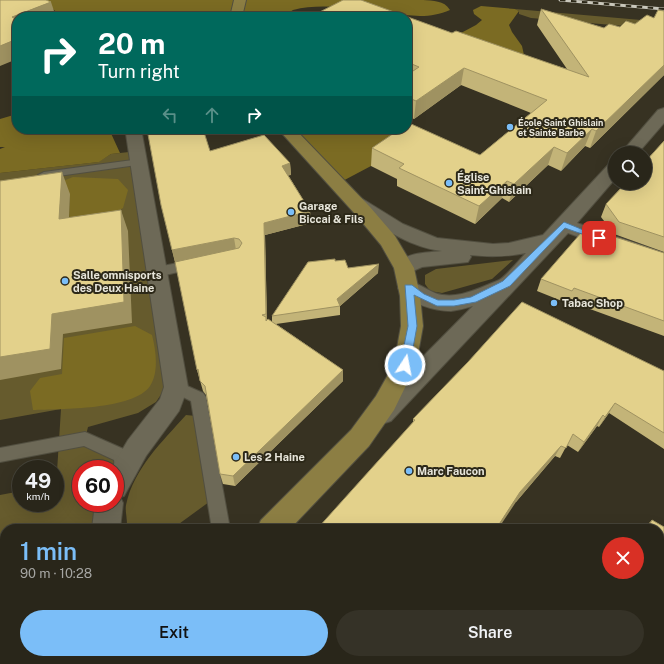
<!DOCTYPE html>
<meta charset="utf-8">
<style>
:root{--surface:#29261a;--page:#353227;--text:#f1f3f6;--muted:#a5a5a2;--line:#454339;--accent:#7bbef8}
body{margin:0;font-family:"Public Sans",sans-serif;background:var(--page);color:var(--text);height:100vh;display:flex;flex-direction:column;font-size:15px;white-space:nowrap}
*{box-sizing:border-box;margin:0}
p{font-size:13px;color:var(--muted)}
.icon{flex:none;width:22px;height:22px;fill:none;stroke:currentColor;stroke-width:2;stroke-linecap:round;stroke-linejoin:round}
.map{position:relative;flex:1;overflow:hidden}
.drawer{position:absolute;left:0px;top:524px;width:664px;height:140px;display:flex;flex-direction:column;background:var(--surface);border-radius:16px 16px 0 0;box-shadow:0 4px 16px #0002,0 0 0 1px var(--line)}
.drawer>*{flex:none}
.top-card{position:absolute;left:12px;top:12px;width:400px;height:122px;border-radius:16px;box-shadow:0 4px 16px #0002,0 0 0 1px var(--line);background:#00695c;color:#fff;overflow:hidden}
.tools{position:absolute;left:608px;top:146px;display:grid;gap:8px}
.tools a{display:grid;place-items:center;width:44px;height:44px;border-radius:50%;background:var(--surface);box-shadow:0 4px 16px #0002,0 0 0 1px var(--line);font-size:20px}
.speed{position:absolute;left:12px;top:460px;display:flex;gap:8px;font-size:20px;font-weight:700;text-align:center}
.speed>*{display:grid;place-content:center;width:52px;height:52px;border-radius:50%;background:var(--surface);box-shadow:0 4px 16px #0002,0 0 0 1px var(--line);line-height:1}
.speed small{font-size:10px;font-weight:400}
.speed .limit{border:6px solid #d22;background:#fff;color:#111}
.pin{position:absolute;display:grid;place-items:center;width:34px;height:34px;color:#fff;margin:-17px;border-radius:8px;box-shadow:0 2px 6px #0006}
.me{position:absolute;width:44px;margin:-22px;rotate:11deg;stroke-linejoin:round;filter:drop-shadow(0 0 3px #0008)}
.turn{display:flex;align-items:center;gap:14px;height:84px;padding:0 20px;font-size:18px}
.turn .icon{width:52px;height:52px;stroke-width:2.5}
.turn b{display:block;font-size:28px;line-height:34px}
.lanes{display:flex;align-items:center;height:38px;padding:0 20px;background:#0003;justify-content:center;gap:20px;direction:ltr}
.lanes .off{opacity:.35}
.round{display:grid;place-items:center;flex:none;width:42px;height:42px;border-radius:21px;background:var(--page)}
.overview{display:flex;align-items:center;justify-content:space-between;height:68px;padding:0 20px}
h1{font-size:24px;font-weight:600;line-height:30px;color:var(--accent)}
.primary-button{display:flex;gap:8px;margin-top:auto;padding:8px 20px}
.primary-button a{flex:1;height:46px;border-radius:24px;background:var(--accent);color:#111;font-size:16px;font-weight:600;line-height:46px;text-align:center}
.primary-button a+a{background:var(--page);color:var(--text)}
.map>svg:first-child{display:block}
</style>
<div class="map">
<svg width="664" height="664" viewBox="0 0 664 664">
<rect width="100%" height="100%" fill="#373222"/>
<!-- green -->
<path fill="#665b2d" d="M515,9l149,13 -17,6 -116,-10 -12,-4v-3z
M138,151l28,236 -10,15 -18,11 -50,14 -3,12 37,17 -7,13h-34v34h28l-3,15 -17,8 -1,3h-83v33l-5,1v-68l21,-4v12h34l6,-94 -61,11v-247l98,-11 13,-8z
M513,260l-21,19 -50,14 -12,-2 -5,-7v-9l11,-6z
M186,415l10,1 13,86 -37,27h-37l-8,-5c0,-6 -2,-14 -1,-19 8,-37 36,-63 60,-90z"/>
<!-- forest -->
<path fill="#7b6b23" d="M36,0h387c10,1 21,0 27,10 -10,4 -19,6 -30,6 -40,-1 -88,-16 -127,-6 -3,2 -7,3 -10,7h-224c-3,-9 -15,-13 -23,-17z
M481,6l34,3 4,2 -10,14 3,7 10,14 4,18 -65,-31 15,-8 6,-5 -8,-6 -1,-4z
M17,114v15h92l11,24 -9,1 -12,8 -99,11v-24l5,-2h-5v-28z
M286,129h117l4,11 -36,26 -34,18z
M73,177l45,2 10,11 -5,18 -15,8 -39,7 1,-26 -12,-14z
M135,326l17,9c4,15 7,38 -2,51 -16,24 -91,23 -117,24l-3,-19 10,-13 22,-4 2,-36z"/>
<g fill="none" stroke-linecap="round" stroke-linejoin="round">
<defs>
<path id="lane" d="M140,159l4,1 1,2 -1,2 -100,14 -6,-3 6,-3z
M194,260l5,1 1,3 -1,3 -42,10 -5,-2 -1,-3 1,-3 5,-2z
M176,381l27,12 3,4 24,132h-18l-21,-128 -20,-10 -3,-4 3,-4z
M85,432l43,19c3,8 4,18 0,26l-6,3 -6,-3 -2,-17 -30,-14 -84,16v-14z"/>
<path id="street" d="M664,108v15l-26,30h-17l37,-43z
M130,129h16l-4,5 46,253 -9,24 -33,45 -22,40 -4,1 3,6 -3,26h-28l3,-26h20v-34h-4l17,-29 32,-41 4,-12 -38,-253z
M615,163v16l-38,44 87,30v14l-96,-34 -177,188 -9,3 -9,-3 -3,-7 3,-7 100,-101c-7,2 -14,4 -22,5 -16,0 -45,-8 -53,-23l3,-5c13,-4 22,5 34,10 21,8 44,-5 62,-12 7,-2 23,-22 29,-28 -20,4 -36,4 -56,2l1,2 -3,5 -46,5 -18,8 -7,-2 -3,-5c9,-16 31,-15 48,-17 -35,-4 -65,-27 -93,-45l-3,-4 3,-4 6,-2 6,2 42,26 34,14 56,6 16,-1 34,-8 66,-71z
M5,582v30l-5,1v-30z
M230,659h34l2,5h-34z"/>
<path id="primary" d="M234,0h12l-4,17h-12z
M278,129h17l75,78 25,29 19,32 6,28 3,30 -7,39 -22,45 -25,36 -79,83h-33l4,-9 90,-90 25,-34 18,-32 7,-38 -1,-30 -6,-28 -13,-23 -25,-30z
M142,659h33l-2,5h-33z"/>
</defs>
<!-- lane casing -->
<use href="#lane" stroke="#524f40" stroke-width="2"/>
<!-- street casing -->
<use href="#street" stroke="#524f40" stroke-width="2"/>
<!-- primary casing -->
<use href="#primary" stroke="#524f40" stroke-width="2"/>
<!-- lane -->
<use href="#lane" fill="#6d6957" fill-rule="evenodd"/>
<!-- street -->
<use href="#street" fill="#6d6957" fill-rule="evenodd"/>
<!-- primary -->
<use href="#primary" fill="#8c7e43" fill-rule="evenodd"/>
<defs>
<path id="rail" d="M560,0l104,9"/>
</defs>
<!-- rail casing -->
<use href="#rail" stroke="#c9c7bb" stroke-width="3"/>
<!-- rail -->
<use href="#rail" stroke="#2c2818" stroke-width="2" stroke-dasharray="5.5" stroke-linecap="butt"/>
</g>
<!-- wall -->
<path fill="#c3b478" d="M541,9l63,19 16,-1 15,-3 19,-6 10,-7v64l-74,73 -5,-2 -24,25 -13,-6 -39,37 -7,-4 -27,26 -78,-38v-7l-26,-13 1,-18 108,7 51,-42 -70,-28 -47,34 -7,-3v-99l45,16 115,36 -30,-44z
M664,141v111l-50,-18 -13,-17 5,-13z
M210,151l80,12 1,12h-3l22,36 1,12 -46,12 2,85 5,2v-6l63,-55 13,7 30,5 -38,33v9l-64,9 67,46v11l-108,105 -12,-2 -3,-10 -14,-79 -3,-4 -6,-21 -7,-111 -15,3 -3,-12z
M664,253v83l-96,-35 -1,2 -30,-12 4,-12z
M664,371v78l-55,-36 -10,14 -2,-1 -19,26 -11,-7 -7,13 -5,-2 -39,46 -103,-80v-3z
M652,520l12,7v50l-5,-3v-45h-14l2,-4z
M664,657v7h-3z
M296,659h78l5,5h-78z"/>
<!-- shaded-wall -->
<path fill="#9f9261" d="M51,2l5,15h-39v15l-5,-15z
M17,39v20l-17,7v-20z
M664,65v10l-74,73 6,-17z
M464,68l-3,17 -47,34 2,-18z
M592,129l-7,17 -24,25 6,-18z
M554,147l-6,18 -39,37 5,-18z
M290,163l1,12 -8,2 -1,-11z
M62,172l8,22 -2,46 -9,-21z
M507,181l-5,17 -27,26 4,-18z
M121,210l7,21 4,92 -69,11 -2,35 -61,11v-23z
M310,211l1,12 -46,12 2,90 -1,-11 -2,-91z
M234,238l2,12 -61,12 -3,-12z
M379,264l-1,9 -38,33 -3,-7z
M198,369l3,11h-1l-3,-10z
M343,370v11l-108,105 -2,-10z
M615,403l-6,10 -10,14 6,-10z
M603,415l-6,11 -19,26 6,-10z
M561,446l-6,10 -39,46 -18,27h-2l24,-37z
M61,659h13l-4,5h-12z"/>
<!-- building -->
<path fill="#e3d18b" stroke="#9f9261" d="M0,0h46l5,2 -39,15 5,3v19l-17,7z
M343,0h18l91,33 4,-2 133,46 -48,-68 63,19 5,-4 11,3 6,-6 9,3 12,-9 7,3 4,-8 6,1v54l-68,66 -4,-2 -25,24 -13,-6 -40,37 -7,-3 -28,25 -80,-38 5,-4 -32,-16 28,-19h7v-5l2,-1 71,32 67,-55 -83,-32 -48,33 -9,-4v-22l12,-8 -12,-5v-45h-97z
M147,129h56l7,22 54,-16 26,28 -8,3 28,45 -46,12 2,91 -4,1 4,2v4l2,-2 75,51 -110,106 -13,-2 -15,-88 -5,-5 -2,-12 -1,1 -22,-108 64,-14 3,-5 -3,-4 -5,-1 -62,12 -11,-45z
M664,141v96l-45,-15 -13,-18 20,-21h19v-21z
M62,172l-3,47 62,-9 3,92 -72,12 -2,35 -50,8v-176z
M597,231l67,22v68l-90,-33 -2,3 -31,-12 40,-46z
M335,259v2l10,-1 3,8 31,-4 -42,35 3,7 -68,10 36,-54z
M522,302l142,69v62l-49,-30 -10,14 -2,-2 -19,27 -11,-8 -7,14 -5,-2 -41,46 -24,37h-179l98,-109 -2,-1 55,-57z
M652,520l12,7v43l-5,-4v-37h-12z
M5,611v48h56l-3,5h-58v-52z
M302,659h72l5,5h-72z"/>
<!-- route -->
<path fill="#7bbef8" stroke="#507ca1" d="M564,222l39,16 -4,2 -34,-12 -55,58 -34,16 -22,4h-17l-23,-11 3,31 -7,39 -2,3h-6l-2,-3 8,-39 -3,-41h7l12,9 14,6h16l17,-3 32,-16z"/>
<!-- markers -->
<g fill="#7bbef8" stroke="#2c2818" stroke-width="1.5">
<circle cx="510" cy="127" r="4"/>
<circle cx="449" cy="183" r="4"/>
<circle cx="291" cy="212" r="4"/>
<circle cx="65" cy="281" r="4"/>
<circle cx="554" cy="303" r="4"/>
<circle cx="236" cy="457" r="4"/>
<circle cx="409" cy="471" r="4"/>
</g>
<g text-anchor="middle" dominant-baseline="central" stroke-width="4" stroke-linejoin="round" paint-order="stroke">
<!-- far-poi labels -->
<g font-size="9" font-weight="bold" fill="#e7e5da" stroke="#2c2818" text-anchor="start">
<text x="518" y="122">École Saint Ghislain<tspan x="518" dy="10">et Sainte Barbe</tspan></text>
</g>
<!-- poi labels -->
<g font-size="11" font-weight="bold" fill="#e7e5da" stroke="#2c2818" text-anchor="start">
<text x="457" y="177">Église<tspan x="457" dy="13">Saint-Ghislain</tspan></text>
<text x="299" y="206">Garage<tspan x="299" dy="13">Biccai &amp; Fils</tspan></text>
<text x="73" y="275">Salle omnisports<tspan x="73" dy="13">des Deux Haine</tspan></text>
<text x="562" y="303">Tabac Shop</text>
<text x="244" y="457">Les 2 Haine</text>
<text x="417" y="471">Marc Faucon</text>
</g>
</g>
</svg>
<div class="tools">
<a><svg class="icon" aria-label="search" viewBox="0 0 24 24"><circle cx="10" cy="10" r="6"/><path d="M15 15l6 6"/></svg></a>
</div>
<div class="speed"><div>49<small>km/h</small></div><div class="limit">60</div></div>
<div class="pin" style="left:599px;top:238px;background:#d93025"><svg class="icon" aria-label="arrive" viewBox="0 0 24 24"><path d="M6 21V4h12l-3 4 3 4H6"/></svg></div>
<svg class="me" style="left:405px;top:365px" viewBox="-20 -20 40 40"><circle r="17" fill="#7bbef8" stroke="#fff" stroke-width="3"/><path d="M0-11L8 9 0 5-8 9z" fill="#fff"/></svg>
<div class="top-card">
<div class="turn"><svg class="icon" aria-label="right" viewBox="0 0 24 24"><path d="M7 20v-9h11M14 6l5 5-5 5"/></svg><div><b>20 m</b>Turn right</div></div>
<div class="lanes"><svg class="icon off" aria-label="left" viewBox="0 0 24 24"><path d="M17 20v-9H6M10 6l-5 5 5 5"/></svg><svg class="icon off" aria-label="ahead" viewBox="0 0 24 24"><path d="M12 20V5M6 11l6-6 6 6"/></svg><svg class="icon" aria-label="right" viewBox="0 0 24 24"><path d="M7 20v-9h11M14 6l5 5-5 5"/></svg></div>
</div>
<section class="drawer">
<div class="overview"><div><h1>1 min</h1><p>90 m · 10:28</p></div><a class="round" style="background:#d93025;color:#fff"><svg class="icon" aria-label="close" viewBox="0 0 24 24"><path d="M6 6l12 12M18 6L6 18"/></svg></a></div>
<div class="primary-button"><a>Exit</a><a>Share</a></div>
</section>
</div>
